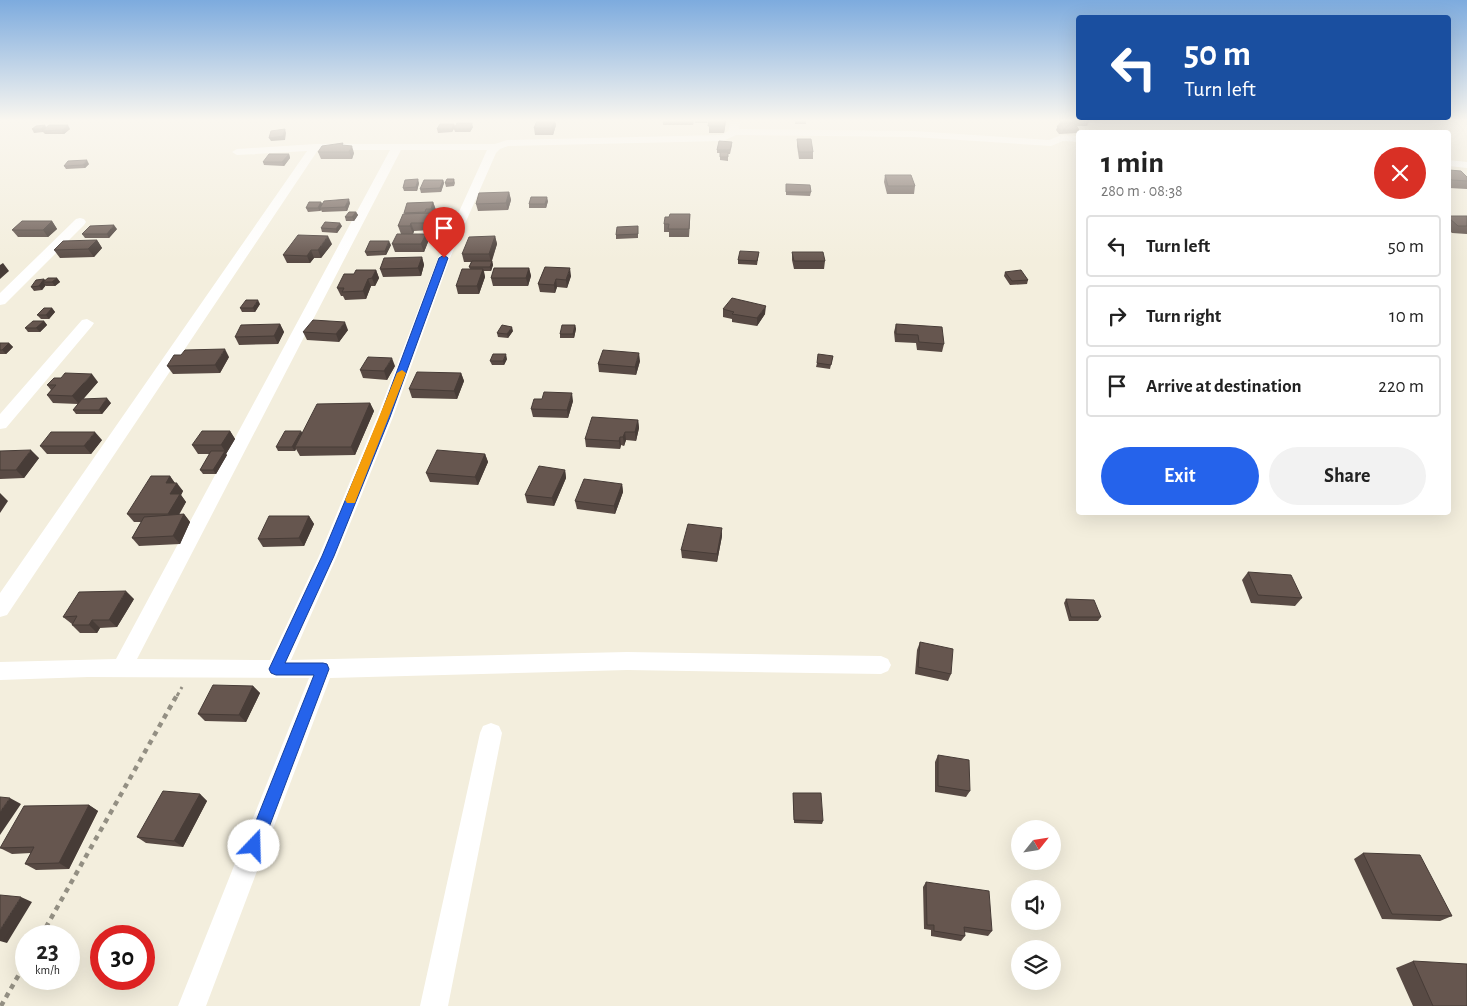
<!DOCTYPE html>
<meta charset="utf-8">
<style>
:root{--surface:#fff;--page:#f2f2f2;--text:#222;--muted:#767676;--line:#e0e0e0;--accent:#2563eb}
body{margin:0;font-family:"Alegreya Sans",sans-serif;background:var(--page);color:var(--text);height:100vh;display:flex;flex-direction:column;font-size:19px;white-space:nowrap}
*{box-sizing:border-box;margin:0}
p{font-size:16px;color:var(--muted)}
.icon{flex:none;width:28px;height:28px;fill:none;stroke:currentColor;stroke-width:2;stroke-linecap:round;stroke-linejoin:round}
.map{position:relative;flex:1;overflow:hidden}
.drawer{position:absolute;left:1076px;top:130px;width:375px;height:385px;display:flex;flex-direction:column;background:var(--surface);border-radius:5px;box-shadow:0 5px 20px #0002}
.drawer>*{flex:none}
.guide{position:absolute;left:1076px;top:15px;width:375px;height:105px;border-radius:5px;box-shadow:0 5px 20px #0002;background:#1a4fa0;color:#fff;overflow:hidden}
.needle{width:32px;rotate:60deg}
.buttons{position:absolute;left:1011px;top:820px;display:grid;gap:10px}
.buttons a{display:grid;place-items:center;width:50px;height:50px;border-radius:50%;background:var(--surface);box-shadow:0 5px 20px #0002;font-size:25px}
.speed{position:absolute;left:15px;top:925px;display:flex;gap:10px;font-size:25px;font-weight:700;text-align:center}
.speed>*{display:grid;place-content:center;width:65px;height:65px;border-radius:50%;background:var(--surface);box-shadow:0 5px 20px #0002;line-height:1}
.speed small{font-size:12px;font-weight:400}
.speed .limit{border:8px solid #d22;background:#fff;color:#111}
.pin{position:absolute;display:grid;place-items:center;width:42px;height:42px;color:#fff;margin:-51px -21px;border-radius:50% 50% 50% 0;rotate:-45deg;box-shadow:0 0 5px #0007}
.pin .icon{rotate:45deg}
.me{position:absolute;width:55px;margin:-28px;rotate:21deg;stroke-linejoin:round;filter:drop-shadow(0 0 4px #0008)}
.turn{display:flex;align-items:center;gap:18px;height:105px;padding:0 25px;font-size:22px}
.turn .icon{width:65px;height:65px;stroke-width:2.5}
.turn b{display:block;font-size:35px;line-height:42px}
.round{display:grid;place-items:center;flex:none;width:52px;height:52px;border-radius:26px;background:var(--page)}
.headline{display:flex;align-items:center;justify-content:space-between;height:85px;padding:0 25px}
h1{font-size:30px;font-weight:600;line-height:38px}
.button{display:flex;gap:10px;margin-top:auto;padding:10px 25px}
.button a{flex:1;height:58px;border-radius:30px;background:var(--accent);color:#fff;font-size:20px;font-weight:600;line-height:58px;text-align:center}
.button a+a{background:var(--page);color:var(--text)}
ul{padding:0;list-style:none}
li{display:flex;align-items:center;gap:15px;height:62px;margin:0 10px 8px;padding:0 15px;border:2px solid var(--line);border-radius:5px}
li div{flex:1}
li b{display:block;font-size:19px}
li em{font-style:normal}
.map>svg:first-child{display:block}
</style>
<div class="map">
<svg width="1467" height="1006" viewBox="0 0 1467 1006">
<rect width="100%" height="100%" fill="#f3eedd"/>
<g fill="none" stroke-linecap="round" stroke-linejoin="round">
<!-- path-far1 -->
<path stroke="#938f83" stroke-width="3" stroke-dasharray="4 4" stroke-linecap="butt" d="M177,696l5,-9"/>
<!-- path -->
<path stroke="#938f83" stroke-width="4.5" stroke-dasharray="5 5" stroke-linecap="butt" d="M41,936l136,-241
M1,1006l25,-44"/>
<!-- minor -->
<path fill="#fff" fill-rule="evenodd" d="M731,121h10l-2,8 175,2 135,9 12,-5 18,1v6l-16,-1 -12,5 -137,-9 -178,-2 -13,6 -215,5 -8,3 -4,4 -46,105 -57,159 -56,139 -46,104 336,-8 254,4 7,3 3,6 -3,6 -7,3 -254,-4 -297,8 -124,328h-28l131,-328 -221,-1 -88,3v-18l116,-3 274,-509h-72l-311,465 -7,2v-24l307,-442 -70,4 -5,-3 5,-3 78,-5h180l12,-4 215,-5 6,-4zM401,150h86l-49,108 -61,159 -58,139 -49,104 -133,-1z
M1449,160l18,2v6l-18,-2z
M80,218l4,1 2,3 -2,3 -79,79 -5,1v-12l76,-74z
M87,319l7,4 -2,3 -86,102 -6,1v-15l82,-94z
M491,723l8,3 3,7 -54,273h-28l60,-273 3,-7z"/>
</g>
<!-- wall -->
<path fill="#584a44" d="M537,121h18l1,4 -3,10h-18l-1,-7z
M663,121h31l-1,4h-30z
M695,121h12l1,2h-13z
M709,121h17l-2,12h-15z
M795,121h11v3h-11z
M1060,121h29l-2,5h-10l2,4 -1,3 -19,1 -3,-4 3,-7h2l-1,-1z
M454,124l1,3 -3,5 -14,1 -1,-4z
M45,125l1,3 24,1 -6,5h-19l-2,-2 -9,1 -2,-4z
M473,127l-3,5h-15l-1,-3z
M797,139l16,13v7h-14l-2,-13z
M732,145l-2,9h-2v7l-8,-1v-7h-3v-3z
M343,146l11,7 -2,6h-31l-3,-7z
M289,154l1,4 -6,8 -20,-1 -1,-3z
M89,164l-4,4 -19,1 -2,-3z
M1449,170l18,7v12l-18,-1z
M885,175l30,11 -1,8h-27l-3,-12z
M454,179l1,4 -1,3 -8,1 -1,-4z
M443,180l1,3 -3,9 -20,1 -1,-4z
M419,183l-2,8h-13l-1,-3z
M786,184l25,8 -1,4 -24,-1z
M509,192l2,8 -3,10 -30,1 -2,-7z
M548,201l-2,7h-17v-4z
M321,202l1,2 28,-1 -3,8 -25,1 -1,-2 -1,1 -12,1 -2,-4z
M433,202l3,8 -3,6 2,5 -4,9 -17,1 -1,3h-12l-3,-8 7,-12 -1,-1z
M356,212l2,3 -4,6h-8l-1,-4z
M690,214v8l-1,15h-20v-5h-5v-8l5,-7z
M1449,216h18v18l-15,-1 -3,-3z
M52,221l5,8 -9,8h-30l-6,-7z
M342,226l-5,7 -15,-1 -1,-4z
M638,226v12l-22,1v-4z
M117,229l-8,9h-24l-3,-4z
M446,229l1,4 -2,5h-10l-1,-4z
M426,234l2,8 -4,10h-29l-3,-8z
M495,236l2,8 -5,17 1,4 -2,6h-7l1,6 -6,17h-21l-2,-8 14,-17 -1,-2 2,-5h-7l-2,-8z
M97,240l5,8 -8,9 -34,1 -6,-8z
M332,244l-11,14h-7l-4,5h-23l-4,-8z
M391,245l-5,10 -19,1 -2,-4z
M759,252l-2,13 -19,-1v-4z
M792,252l33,9 -1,8h-30l-2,-9z
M422,257l2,8 -3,11 -38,1 -3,-8z
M545,267l26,9 -4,12 -10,-1 -2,6 -15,-1 -2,-8z
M529,268l2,8 -3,10h-35l-2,-8z
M376,270l3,8 -4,8h-4l-5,13 -21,1 -2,-4h-2l-4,-8 17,-14z
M1005,272l23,8 -1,4 -17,1 -6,-9z
M57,278l3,4 -5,4h-9v-1l-4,5 -8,1 -3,-4 13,-8 1,1z
M260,304l-5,8h-13l-2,-4z
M52,308l3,4 -6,7h-8l-4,-4z
M723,309l42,5 -8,12 -25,-4v-3l-9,-2z
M44,321l3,4 -7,7h-12l-3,-4z
M280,324l4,8 -6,12 -39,1 -4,-8z
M896,324l48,20 -2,8 -25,-2 -1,-7 -21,-1 -1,-10z
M575,325l1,4 -2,9h-14v-4z
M348,330l-9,12 -32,-2 -4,-8z
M513,331l-5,7 -10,-1 -1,-4z
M0,343h9l4,4 -7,7h-6z
M833,356l-3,13 -14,-2 1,-4z
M229,357l-9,16 -47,1 -6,-8z
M507,359l-3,6h-12l-2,-4z
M640,361l-4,14 -37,-3 -1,-8z
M395,366l-8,14 -24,-2 -3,-8z
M461,373l3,8 -7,18 -45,-1 -3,-9z
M98,382l-15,17 28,4 -9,11h-26l-3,-4 5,-6 -25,-1 -6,-8 4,-5 -4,-5z
M573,401l-5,17 -35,-1 -2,-8z
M370,403l4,8 -19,44 -55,1 -4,-7 -1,2h-17l-2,-4 27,-14z
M638,420l1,8 -3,13 -10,-1 -2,6 -3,-1 -1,4 -34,-2 -1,-8z
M230,431l5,8 -9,15 1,1 -11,19h-13l-3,-4 10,-16h-12l-6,-9z
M102,440l-11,14h-44l-7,-8z
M0,451l39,7 -15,20 -24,1z
M485,454l3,8 -10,23 -48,-3 -4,-9z
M565,470l1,8 -12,28 -27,-3 -2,-8z
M170,476l5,7 8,8 -2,4 5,7 -7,13 5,-1 6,8 -10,22 -41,2 -7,-8 9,-16h-7l-7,-8z
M622,484l1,8 -8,22 -38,-5 -2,-8z
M309,516l5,8 -10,22 -41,1 -5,-8z
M722,536l-5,26 -35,-4 -1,-8z
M1248,572l54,26 -7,8 -44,-3 -9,-23z
M134,599l-17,28 -17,1 -3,5h-17l-8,-8v-1l-9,-7z
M1066,599l35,18 -3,4h-29l-5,-18z
M920,642l31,32 -3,7 -33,-7 2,-24z
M253,686l7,7 -14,29 -41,-1 -7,-7z
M938,755l32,36 -4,6 -31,-5v-30z
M793,793l30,28 -1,3 -28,-1z
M200,794l7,7 -24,46 -37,-4 -9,-6z
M89,805l9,6 -29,58 -33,1 -11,-6 6,-11 -19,1 -12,-6z
M1363,853l89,63 -12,5 -58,-2 -28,-60z
M926,882l66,49 -4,5 -24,-4 1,4 -4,5 -30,-5v-6l-7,-1 -1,-42z
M1413,961l54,45h-54l-17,-38z"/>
<!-- shaded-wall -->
<path fill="#473c37" d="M554,121h1l1,4 -3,10 -1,-7z
M725,121h1l-2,12v-7z
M472,123l1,4 -3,5v-3z
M454,124l1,3 -3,5v-3z
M45,125l2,4 -5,2 1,1 -2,-3z
M68,125l2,4 -6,5 -2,-4z
M285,129l1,4 -1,7 -14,1 -2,-3z
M352,146l2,7 -2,6 -3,-7z
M289,154l1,4 -6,8 -2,-4z
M87,160l2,4 -4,4 -2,-3z
M418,179l1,4 -2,8 -1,-4z
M443,180l1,3 -3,9 -1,-4z
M509,192l2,8 -3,10 -2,-7z
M547,197l1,4 -2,7 -1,-4z
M349,199l1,4 -3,8 -2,-4z
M321,202l2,4 -3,2 1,2 -1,1 -2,-3z
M433,202l3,8 -2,6 -3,-7z
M356,212l2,3 -4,6 -2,-4z
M432,213l3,8 -4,9 -2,-7z
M52,221l5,8 -9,8 -5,-7z
M340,223l2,3 -5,7 -1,-4z
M411,223l3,8 -1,3 -3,-8z
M114,225l3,4 -8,9 -2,-4z
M446,229l1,4 -2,5 -1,-4z
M426,234l2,8 -4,10 -3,-8z
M328,236l4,8 -11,14 -3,-8z
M495,236l2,8 -6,18 -2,-8z
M97,240l5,8 -8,9 -6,-8z
M389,241l2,4 -5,10 -1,-4z
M311,250l3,8 -4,5 -3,-7z
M422,257l2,8 -3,11 -3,-8z
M492,261l1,4 -2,6 -1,-4z
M3,263l6,8 -9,8v-14z
M529,268l2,8 -3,10 -2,-8z
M570,268l1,8 -4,12 -1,-8z
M483,269l2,8 -6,17 -2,-8z
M376,270l3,8 -4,8 -3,-8z
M57,278l3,4 -5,4 -3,-4z
M44,279l2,3h-3l3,3 -4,5 -3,-4z
M368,279l3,7 -5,13 -3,-8z
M556,279l1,8 -2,6 -1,-8z
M258,300l2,4 -5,8 -2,-4z
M766,306l-1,8 -8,12v-8z
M52,308l3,4 -6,7 -3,-4z
M44,321l3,4 -7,7 -4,-4z
M345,322l3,8 -9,12 -3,-8z
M280,324l4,8 -6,12 -4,-8z
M575,325l1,4 -2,9 -1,-4z
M512,327l1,4 -5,7 -1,-4z
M9,343l4,4 -7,7 -4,-4z
M225,349l4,8 -9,16 -5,-8z
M639,353l1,8 -4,14 -1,-8z
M506,354l1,5 -3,6 -1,-4z
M392,358l3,8 -8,14 -3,-9z
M461,373l3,8 -7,18 -3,-8z
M92,374l6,8 -19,22 -7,-8z
M572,393l1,8 -5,17 -1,-8z
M107,398l4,5 -9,11 -3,-4z
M370,403l4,8 -19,44 -4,-8z
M638,420l1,8 -3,13 -1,-9z
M230,431l5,8 -9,15 1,1 -11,19 -3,-4 12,-19 -4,-6z
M301,431l3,4 -9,12 1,2 -1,2 -3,-4z
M95,432l7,8 -11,14 -7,-8z
M625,432l1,8 -2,6 -1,-9z
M620,437l1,8 -1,4 -1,-8z
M31,450l8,8 -15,20 -8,-8z
M485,454l3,8 -10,23 -3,-8z
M565,470l1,8 -12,28 -2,-8z
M170,476l6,9 -10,-2z
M177,483l6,8 -2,4 5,7 -12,20 -6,-8 2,-20z
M622,484l1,8 -8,22 -1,-8z
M0,493l8,8 -8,12z
M184,514l6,8 -10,22 -7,-8z
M309,516l5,8 -10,22 -5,-8z
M722,528v8l-5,26v-8z
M126,591l8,8 -17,28 -8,-7z
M92,620l8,8 -3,5 -8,-8z
M253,686l7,7 -14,29 -7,-7z
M200,794l7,7 -24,46 -9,-6z
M10,798l11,6 -21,31v-23z
M89,805l9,6 -29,58 -10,-6z
M21,897l11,5 -25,41 -7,-2v-11z"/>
<!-- building -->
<path fill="#66564f" stroke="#473c37" d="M537,121h17l-2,7h-18z
M709,121h16l-1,5h-16z
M457,123h15l-2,6h-16z
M1059,123h15l5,7h-19l-3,-4h4z
M440,124h14l-2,5h-15z
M45,125l-4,4h-9l4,-3z
M49,125h19l-6,5 -20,1z
M285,129l-2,7 -14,2 2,-7z
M1178,131l16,1h-15z
M797,139h14l2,13h-14z
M719,141l13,1 -2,8h-13z
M343,143l-1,2 10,1 -3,6h-31l4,-6z
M720,152h8v5h-8z
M269,154h20l-7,8h-19z
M87,160l-4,5 -19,1 4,-5z
M1449,170l12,1 6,6v4l-15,-1 -3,-2z
M885,175h26l4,11h-27z
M418,179l-2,8 -13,1 2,-8z
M447,179h7l-1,4h-8z
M424,180h19l-3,8 -20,1z
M786,184l24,1 1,7h-25z
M509,192l-3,11 -30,1 3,-11z
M531,197h16l-2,7h-16z
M349,199l-4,8 -25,1 4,-7z
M309,202h12l-3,6h-12z
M433,202l-2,7h-5l-1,3 -21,1 3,-10z
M349,212h7l-4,5h-7z
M432,213l-3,10h-18l-1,3h-12l5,-12z
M670,214h20l-1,15h-21l1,-5h-5l1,-7h4z
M1449,216h18v10h-9l-9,-8z
M22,221h30l-9,9h-31z
M325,222l15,1 -4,6 -15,-1z
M114,225l-7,9h-25l8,-8z
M638,226v8l-22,1 1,-8z
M436,229h10l-2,5h-10z
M397,234h29l-5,10h-29z
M298,235l30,1 -10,14h-7l-4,6 -24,-1z
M495,236l-6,18h-27l7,-17z
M97,240l-9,9 -34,1 9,-9z
M370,241h19l-4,10 -20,1z
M740,251l19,1 -2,9 -19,-1z
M792,252h31l2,9h-31z
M422,257l-4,11 -38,1 4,-11z
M472,261h20l-2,6h-21z
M545,267l25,1 -4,12 -10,-1 -2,6 -16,-1z
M494,268h35l-3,10h-35z
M462,269h21l-6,17h-21z
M356,270h20l-4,8 -4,1 -5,12 -21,1 2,-4h-7l7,-14h10z
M1021,270l7,10 -16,1 -7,-9z
M48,278h9l-5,4h-9z
M44,279l-5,7 -8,1 5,-7z
M732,298l34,8 -9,12 -25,-4 2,-2 -11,-3z
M246,300h12l-5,8h-13z
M44,308h8l-6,7h-9z
M313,320l32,2 -9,12 -33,-2z
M33,321h11l-8,7h-11z
M280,324l-6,12 -39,1 6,-12z
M896,324l46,3 2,17 -25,-2 -1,-7 -22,-1z
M502,325l10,2 -5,7 -10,-1z
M562,325h13l-2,9h-13z
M0,343h9l-7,7h-2z
M225,349l-10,16 -48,1 7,-11h7l4,-5z
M603,350l36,3 -4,14 -37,-3z
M493,354h13l-3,7h-13z
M818,354l15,2 -2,9 -14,-2z
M368,357l24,1 -8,13 -24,-1z
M417,372l44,1 -7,18 -45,-2z
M65,373l27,1 -20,22 -25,-1 9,-10h-9l7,-7h7z
M544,392l28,1 -5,17 -36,-1 3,-10h8z
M107,398l-8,12h-26l9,-11z
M370,403l-19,44h-56l22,-43z
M592,417l46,3 -3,12h-10l-2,5h-3l-1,4 -34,-2z
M202,431h28l-9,14h-29z
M285,431h16l-9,16h-16z
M51,432h44l-11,14h-44z
M31,450l-15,20h-16v-19z
M437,450l48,4 -10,23 -49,-4z
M211,451h14l-12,19h-13z
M539,466l26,4 -13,28 -27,-3z
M151,476h19l-4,7h11l-7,11h10l-12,20h-41z
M584,479l38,5 -8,22 -39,-5z
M184,514l-11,22 -41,2 12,-21z
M269,516h40l-10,22 -41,1z
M688,524l34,4 -5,26 -36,-4z
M1248,572l43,3 11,23 -44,-3z
M126,591l-17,29h-17l-3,5h-17l5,-9 -14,1 16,-25z
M1066,599l28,1 7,17h-30z
M920,642l33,7 -2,25 -33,-7z
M213,685l40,1 -14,29 -41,-1z
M938,755l31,5 1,31 -32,-5z
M163,791l37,3 -26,47 -37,-4z
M793,793h28l2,28 -29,-1z
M0,797l10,1 -10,14z
M89,805l-30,58 -34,1 9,-17 -34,1 24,-42z
M1363,853l57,2 32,61 -60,-2z
M926,882l63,9 3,40 -28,-4 1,9 -31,-5v-6h-7z
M0,895l21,2 -21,33z
M1413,961l54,3v42h-34z"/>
<!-- sky -->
<linearGradient id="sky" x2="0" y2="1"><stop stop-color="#7dabde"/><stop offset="0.46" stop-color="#faf7f0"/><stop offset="1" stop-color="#faf7f0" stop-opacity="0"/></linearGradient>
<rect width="1467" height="262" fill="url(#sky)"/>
<!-- route -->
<path fill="#2563eb" stroke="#184099" d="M444,255l4,3 -58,159 -56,139 -49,107h38l4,1 2,5 -67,177 -2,6 -6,2 -5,-2 -3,-6 68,-171h-38l-5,-2 -2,-4 53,-113 58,-139 59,-159z"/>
<!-- slow -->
<path fill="#f59e0b" d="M402,370l4,3 -50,127 -1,3h-8l-2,-3 52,-127z"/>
</svg>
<div class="buttons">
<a><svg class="needle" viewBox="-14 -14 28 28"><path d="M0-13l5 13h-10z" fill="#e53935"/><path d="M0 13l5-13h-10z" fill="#767676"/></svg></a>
<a><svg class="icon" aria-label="sound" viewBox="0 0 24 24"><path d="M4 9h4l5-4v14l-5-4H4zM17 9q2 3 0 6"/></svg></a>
<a><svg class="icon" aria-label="layers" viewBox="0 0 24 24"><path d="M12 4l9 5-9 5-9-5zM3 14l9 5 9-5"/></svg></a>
</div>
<div class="speed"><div>23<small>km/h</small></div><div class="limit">30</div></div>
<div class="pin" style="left:444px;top:258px;background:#d93025"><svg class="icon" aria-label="arrive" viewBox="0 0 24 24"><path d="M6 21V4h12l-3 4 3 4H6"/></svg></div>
<svg class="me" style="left:254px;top:846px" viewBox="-20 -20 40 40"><circle r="19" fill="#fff"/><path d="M0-13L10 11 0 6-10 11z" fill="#2563eb"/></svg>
<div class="guide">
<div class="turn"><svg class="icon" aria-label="left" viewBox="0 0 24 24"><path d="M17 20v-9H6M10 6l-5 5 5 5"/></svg><div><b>50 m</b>Turn left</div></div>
</div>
<section class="drawer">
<div class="headline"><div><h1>1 min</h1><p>280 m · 08:38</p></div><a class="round" style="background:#d93025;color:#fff"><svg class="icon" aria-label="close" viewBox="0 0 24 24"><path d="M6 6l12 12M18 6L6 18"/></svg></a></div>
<ul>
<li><svg class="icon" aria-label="left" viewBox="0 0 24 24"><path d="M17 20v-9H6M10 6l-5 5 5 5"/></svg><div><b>Turn left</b></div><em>50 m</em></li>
<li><svg class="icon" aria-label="right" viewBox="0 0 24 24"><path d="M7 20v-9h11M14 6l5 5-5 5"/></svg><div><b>Turn right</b></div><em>10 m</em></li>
<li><svg class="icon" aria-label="arrive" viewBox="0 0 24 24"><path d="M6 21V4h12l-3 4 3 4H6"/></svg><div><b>Arrive at destination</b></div><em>220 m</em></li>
</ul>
<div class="button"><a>Exit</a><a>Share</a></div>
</section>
</div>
